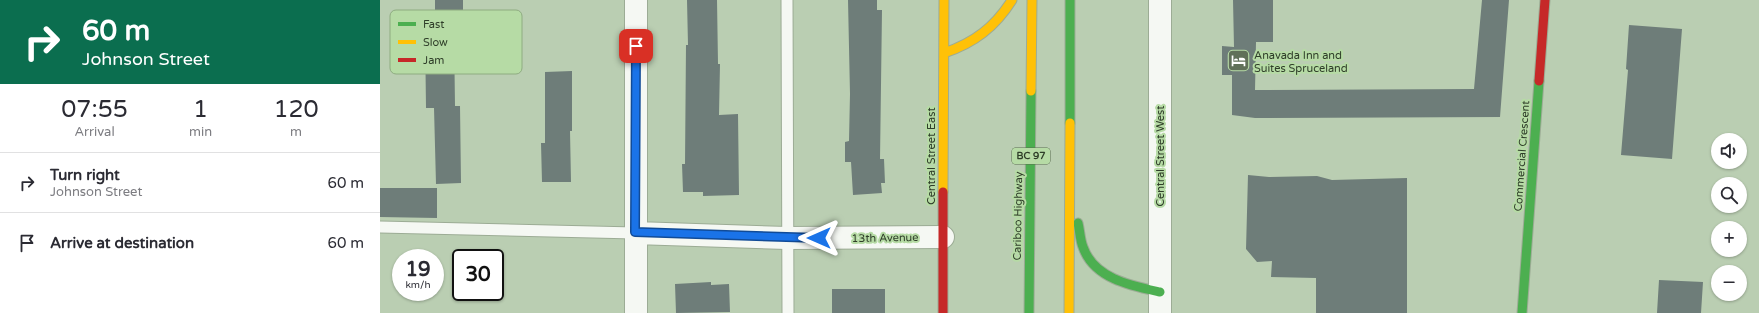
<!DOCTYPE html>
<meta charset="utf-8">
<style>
:root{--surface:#fff;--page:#f2f2f3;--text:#2b2b33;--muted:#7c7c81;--line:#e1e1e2}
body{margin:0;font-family:"Varela Round",sans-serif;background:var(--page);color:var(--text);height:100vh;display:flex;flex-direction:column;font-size:15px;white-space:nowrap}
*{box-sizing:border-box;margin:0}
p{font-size:13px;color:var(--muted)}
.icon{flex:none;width:22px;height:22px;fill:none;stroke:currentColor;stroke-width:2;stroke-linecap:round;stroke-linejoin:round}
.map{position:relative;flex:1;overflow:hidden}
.panel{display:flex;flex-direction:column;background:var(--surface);width:380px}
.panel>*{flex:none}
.banner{background:#0b6e4f;color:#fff;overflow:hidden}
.tools{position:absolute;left:1331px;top:133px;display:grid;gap:8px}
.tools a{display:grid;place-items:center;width:36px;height:36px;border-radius:50%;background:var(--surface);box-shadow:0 1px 3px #0004;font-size:20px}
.speed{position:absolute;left:12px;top:249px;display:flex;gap:8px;font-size:20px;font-weight:700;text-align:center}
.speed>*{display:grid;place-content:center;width:52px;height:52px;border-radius:50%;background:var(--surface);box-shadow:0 1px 3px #0004;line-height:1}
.speed small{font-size:10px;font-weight:400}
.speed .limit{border:2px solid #111;border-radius:6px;background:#fff;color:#111}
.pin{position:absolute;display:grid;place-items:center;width:34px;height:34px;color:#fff;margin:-17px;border-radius:8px;box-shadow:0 2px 6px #0006}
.me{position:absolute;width:44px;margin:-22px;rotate:270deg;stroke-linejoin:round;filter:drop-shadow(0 0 3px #0008)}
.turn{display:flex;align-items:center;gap:14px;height:84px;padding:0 16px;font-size:18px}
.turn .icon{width:52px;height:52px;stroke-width:2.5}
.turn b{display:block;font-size:28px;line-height:34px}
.eta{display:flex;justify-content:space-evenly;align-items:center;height:68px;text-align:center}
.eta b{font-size:24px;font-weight:600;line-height:28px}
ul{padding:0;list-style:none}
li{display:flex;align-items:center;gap:12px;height:60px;padding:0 16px;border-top:1px solid var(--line)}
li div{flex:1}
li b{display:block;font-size:15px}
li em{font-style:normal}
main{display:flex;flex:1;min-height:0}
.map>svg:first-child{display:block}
</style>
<main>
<section class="panel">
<div class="banner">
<div class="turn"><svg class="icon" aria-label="right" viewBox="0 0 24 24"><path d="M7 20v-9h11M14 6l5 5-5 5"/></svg><div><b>60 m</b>Johnson Street</div></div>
</div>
<div class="eta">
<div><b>07:55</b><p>Arrival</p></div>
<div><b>1</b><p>min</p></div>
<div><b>120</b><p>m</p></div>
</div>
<ul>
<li><svg class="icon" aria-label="right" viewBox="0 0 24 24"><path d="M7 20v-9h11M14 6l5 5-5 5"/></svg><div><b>Turn right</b><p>Johnson Street</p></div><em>60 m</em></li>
<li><svg class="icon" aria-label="arrive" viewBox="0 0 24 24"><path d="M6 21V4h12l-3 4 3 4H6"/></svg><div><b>Arrive at destination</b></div><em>60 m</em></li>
</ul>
</section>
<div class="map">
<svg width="1379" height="313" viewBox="0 0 1379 313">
<rect width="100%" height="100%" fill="#baceb2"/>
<!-- building -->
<path fill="#6e7d79" d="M55,0h28v32h-9l1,74h5l1,77 -25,1 -2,-76h-8l-1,-78h10z
M307,0h30l1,64h2l-1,51 19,-1 1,81 -36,1v-4h-20l-1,-28h3l1,-119h2z
M468,0h29v10h5l-2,149h4l1,24h-4l1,10 -29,2 -2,-33h-6v-20l4,-1 1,-47z
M853,0h40v42h-17l-1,48 219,-1 8,-89h27l-9,117 -245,1 -23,-3v-40h-10v-29l12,1z
M1249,25l53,4 -10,130 -51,-4 7,-85 -2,-1z
M192,71v60h-2l1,51h-29l-1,-39h4v-71z
M868,175l21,2 48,-1 15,4 75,-2v135h-91v-35l-45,-1 1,-16 -15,1 -11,-13z
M0,188h57v30l-57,-1z
M1279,280l44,2 -2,31h-44z
M331,282v3l18,-1 1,28 -54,1 -1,-29z
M452,289h53v24h-53z"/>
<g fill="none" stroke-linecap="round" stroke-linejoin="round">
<defs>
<path id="lane" d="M407,0l1,313
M0,227l255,6"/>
<path id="street" d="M780,0v313
M255,233l152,5 156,-1
M256,313v-313"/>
<path id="fast" d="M690,123v-123
M698,223c2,8 2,17 5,24 11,32 49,39 77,45
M649,313l2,-222
M1142,313l17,-232"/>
<path id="slow" d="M564,53c30,-10 51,-26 68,-53
M651,91l1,-91
M563,192l1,-192
M689,313l1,-190"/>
<path id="jam" d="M1159,81l6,-81
M563,313v-121"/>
</defs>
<!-- lane casing -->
<use href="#lane" stroke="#9cac95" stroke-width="13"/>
<!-- street casing -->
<use href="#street" stroke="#9cac95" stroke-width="24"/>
<!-- fast casing -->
<use href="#fast" stroke="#9cac95" stroke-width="11"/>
<!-- slow casing -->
<use href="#slow" stroke="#9cac95" stroke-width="11"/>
<!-- jam casing -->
<use href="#jam" stroke="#9cac95" stroke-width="11"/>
<!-- lane -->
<use href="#lane" stroke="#f5f8f3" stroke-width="11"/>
<!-- street -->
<use href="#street" stroke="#f5f8f3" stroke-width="22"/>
<!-- fast -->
<use href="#fast" stroke="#4caf50" stroke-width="9"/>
<!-- slow -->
<use href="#slow" stroke="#ffc107" stroke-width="9"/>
<!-- jam -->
<use href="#jam" stroke="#c62828" stroke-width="9"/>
</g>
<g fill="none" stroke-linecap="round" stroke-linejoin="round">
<defs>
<path id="route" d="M256,46l-1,186 184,6"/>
</defs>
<!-- route casing -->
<use href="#route" stroke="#114b97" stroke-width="10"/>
<!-- route -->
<use href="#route" stroke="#1a73e8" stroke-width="7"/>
</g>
<!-- icons -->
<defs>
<symbol id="hotel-square" viewBox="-11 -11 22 22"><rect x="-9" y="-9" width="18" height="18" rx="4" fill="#607059" stroke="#b6dba5"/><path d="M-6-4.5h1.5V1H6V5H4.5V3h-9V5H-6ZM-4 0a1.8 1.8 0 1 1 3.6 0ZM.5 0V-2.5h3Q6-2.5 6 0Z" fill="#fff"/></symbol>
</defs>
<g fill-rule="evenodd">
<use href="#hotel-square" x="846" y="48" width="25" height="25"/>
</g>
<g text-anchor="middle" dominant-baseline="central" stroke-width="4" stroke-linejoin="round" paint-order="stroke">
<!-- shield labels -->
<rect fill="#b6dba5" stroke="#586d4e" stroke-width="1" x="632" y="148" width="38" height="16" rx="3"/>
<g font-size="10" font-weight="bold" fill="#2f3e29">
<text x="651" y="156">BC 97</text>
</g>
<!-- poi labels -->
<g font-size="11" fill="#2f3e29" stroke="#b6dba5" text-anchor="start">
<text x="874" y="55">Anavada Inn and<tspan x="874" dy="13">Suites Spruceland</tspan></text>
</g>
<!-- street labels -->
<g font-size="11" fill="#2f3e29" stroke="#b6dba5">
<text transform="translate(551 156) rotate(-90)">Central Street East</text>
<text transform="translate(780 156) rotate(-90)">Central Street West</text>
<text transform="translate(1142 156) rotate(-86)">Commercial Crescent</text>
<text transform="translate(638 216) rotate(-89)">Cariboo Highway</text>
<text transform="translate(505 238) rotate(-1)">13th Avenue</text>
</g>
</g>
<!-- legend -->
<rect x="10" y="10" width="132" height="64" rx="6" fill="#b6dba5" stroke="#8eac80" stroke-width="1"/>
<rect x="18" y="22" width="18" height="4" fill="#4caf50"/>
<rect x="18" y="40" width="18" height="4" fill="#ffc107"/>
<rect x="18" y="58" width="18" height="4" fill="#c62828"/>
<g font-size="11" fill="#2f3e29">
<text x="43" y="28">Fast</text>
<text x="43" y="46">Slow</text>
<text x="43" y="64">Jam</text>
</g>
</svg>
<div class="tools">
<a><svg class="icon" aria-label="sound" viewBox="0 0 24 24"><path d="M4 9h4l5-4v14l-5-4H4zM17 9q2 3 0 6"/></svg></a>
<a><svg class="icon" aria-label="search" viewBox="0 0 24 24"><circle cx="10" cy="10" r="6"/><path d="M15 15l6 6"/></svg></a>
<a>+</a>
<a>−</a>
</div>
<div class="speed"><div>19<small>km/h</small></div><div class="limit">30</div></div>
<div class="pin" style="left:256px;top:46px;background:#d93025"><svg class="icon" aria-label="arrive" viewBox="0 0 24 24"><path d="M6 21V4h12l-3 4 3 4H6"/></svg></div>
<svg class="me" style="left:439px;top:238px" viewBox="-20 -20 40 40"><path d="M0-17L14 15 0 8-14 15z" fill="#1a73e8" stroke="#fff" stroke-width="4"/></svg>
</div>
</main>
